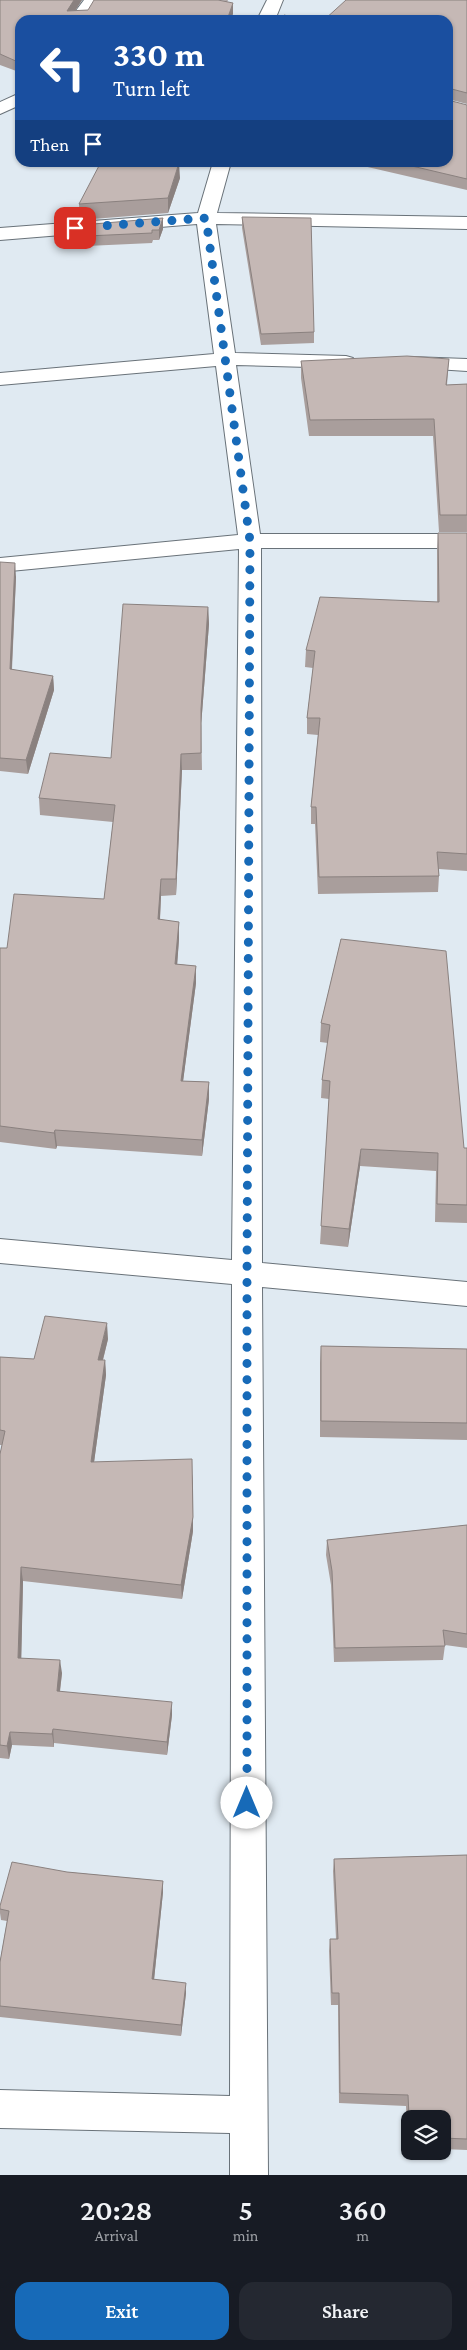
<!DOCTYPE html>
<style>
:root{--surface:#171b24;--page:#242831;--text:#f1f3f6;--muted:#9ea1a6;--accent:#176ab8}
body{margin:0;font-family:"Crimson Pro",serif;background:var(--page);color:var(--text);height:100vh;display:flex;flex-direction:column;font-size:19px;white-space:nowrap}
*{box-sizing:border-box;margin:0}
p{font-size:16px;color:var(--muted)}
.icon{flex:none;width:28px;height:28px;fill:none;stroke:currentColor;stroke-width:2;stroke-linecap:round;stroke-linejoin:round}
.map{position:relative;height:2175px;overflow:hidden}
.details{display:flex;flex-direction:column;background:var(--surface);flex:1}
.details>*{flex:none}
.banner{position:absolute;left:15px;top:15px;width:438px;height:152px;border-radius:15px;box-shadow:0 1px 4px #0004;background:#1a4fa0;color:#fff;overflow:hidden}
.tools{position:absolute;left:401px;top:2110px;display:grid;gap:10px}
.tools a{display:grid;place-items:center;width:50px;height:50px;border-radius:10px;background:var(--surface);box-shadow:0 1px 4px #0004;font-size:25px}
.pin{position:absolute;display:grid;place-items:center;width:42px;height:42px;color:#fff;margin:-21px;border-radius:10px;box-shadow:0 2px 8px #0006}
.me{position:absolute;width:55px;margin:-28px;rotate:0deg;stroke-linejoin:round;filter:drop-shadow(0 0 4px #0008)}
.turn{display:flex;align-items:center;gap:18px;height:105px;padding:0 15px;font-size:22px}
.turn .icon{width:65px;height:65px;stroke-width:2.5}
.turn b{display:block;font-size:35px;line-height:42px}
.then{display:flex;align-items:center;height:48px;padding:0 15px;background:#0003;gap:10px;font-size:19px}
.eta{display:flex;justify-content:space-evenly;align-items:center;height:85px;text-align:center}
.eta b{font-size:30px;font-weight:600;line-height:35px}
.action{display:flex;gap:10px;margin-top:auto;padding:10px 15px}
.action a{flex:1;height:58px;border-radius:15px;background:var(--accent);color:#fff;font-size:20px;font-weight:600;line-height:58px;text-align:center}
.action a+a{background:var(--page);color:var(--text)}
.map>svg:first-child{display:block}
</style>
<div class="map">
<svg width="467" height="2175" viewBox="0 0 467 2175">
<rect width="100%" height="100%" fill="#e0eaf2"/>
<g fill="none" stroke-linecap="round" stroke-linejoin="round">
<defs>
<path id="minor" d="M84,0h16l-13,20h-18z
M267,0h16l-8,20h-18z
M20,93v12l-20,9v-12z
M213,162h18l-14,51 250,4v12l-251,-5 19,129 111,3 7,2 3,4 -3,4 -7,2 -110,-3 24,169h207v14h-206l1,715 205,19v24l-205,-19 6,888h-38v-42l-230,-5v-38l230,6 2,-812 -232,-21v-24l232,21 7,-711 -239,23v-14l238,-23 -22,-169 -216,19v-12l214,-19 -17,-130 -197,16v-12l198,-15z
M411,357l56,2v12l-63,-4 -3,-4 3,-4z"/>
</defs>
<!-- minor casing -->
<use href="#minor" stroke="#697279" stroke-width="2"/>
<!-- minor -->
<use href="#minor" fill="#fff" fill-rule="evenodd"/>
</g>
<!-- wall -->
<path fill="#a99e9c" d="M0,0h82l-7,11 13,-1 140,-10 -1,2 6,12 -213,6 -1,52 -19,-7z
M346,0h121v104l-19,-5z
M467,105v85l-121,-28h102z
M180,178l-12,35 -88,7 -1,-16z
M242,217l72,115v11l-53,2 -19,-117z
M163,218v11l-4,11h-6l-1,3 -87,4v-10z
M449,359l-2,26 20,-1v148h-28l-6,-96h-124l-8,-58v-17z
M438,533h29v338l-28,-2v7l-1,16 -120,2 -3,-70h-4v-17l7,-72 -11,-1v-16l6,-50 -8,-1 1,-17 131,-48v-52z
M0,562l16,15 -4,93 41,6 1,14 -26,84 -28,-3z
M208,607l1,17 -8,102 1,44h-20l-6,125 -15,1 -1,24 19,2v17l-2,25 19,2v17l-13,98 26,1v17l-7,57 -145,-10 -1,3 -56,-7v-194h7l97,-49 9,-77 -73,-7 -1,-17 72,-40z
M341,939l123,209h3v75l-32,-1 1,-51 -76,-5 -12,81 -28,-3 9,-145 -8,-1 1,-18 6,-37 -8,-1 1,-19z
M108,1339l-5,21h2l1,15 -12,87 99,69 -11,68 -159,-18 -2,77 41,15 -2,19 112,23 -5,40 -113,-12v4l-42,-2 -3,14 -9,-1v-304l2,-9h-2v-88l34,2z
M321,1346l146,3v91l-147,-3v-74z
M467,1525v123l-22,-3 -2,15 -109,2 -3,-77 -5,-30 1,-15z
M467,1855v295l-25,-1v-30h-32v28h-2l-2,-41 -67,-3 -1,-98h-7l-2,-54 1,-12h6l-3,-68 1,-12z
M67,1872l96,9v11l-9,87 32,14 -5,43 -181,-19v-55l7,-41 -6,-1 -1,-7v-7z"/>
<!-- shaded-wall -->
<path fill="#8a817f" d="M74,0h8l-13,20 -2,-9z
M233,3v11l-2,6h-4z
M20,60v12h-1l-1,-10z
M179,163l1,15 -12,35v-15z
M163,218v11l-4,11v-10z
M15,563l1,14 -5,106 -1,-14z
M208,607l1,17 -8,102 1,44 -1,-61z
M53,676l1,14 -26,84 -2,-14z
M181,754l1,16 -6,125v-16z
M161,879v17l-2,40 -1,-17z
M179,922v17l-3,42 -1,-17z
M196,966v17l-15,114v-16z
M209,1082v17l-7,57v-16z
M55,1130l2,16 -1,3 -2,-16z
M361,1149l-1,17 -12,81 1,-18z
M107,1323l1,16 -9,36 -1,-15z
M105,1360l1,15 -14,102 -1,-15z
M193,1474v57l-11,68 -1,-14z
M21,1567l2,14 -2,91 -3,-14z
M60,1660l2,13 -4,32 -1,-14z
M172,1702v13l-5,40v-13z
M53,1729l1,14v4l-2,-13z
M10,1732l2,13 -3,14 -2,-13z
M163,1881v11l-10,98 -1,-11z
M186,1983v10l-5,43v-11z"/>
<!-- building -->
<path fill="#c5b8b5" stroke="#8a817f" d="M0,0h74l-7,11 21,-1 6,-10h124l15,3 -6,17h-207v40l-2,2 -18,-8z
M346,0h121v93l-19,-5v4v-72h-124z
M284,15l20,5h-21z
M448,100l19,5v74l-72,-17h53z
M101,162h77l1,1 -11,35 -89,6z
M242,217l69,1 3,114 -53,2z
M163,218l-4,12h-7v3l-87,4 5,-11z
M407,356l42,3 -3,26 21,-1v131h-27l-6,-96 -124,1 -9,-59z
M438,533h29v321l-30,-2 2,24 -120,1 -3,-70h-5l9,-89h-13l8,-67 -9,-1 14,-53 119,5z
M0,562l15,1 -5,106 43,7 -27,84 -26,-2z
M123,604l85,3 -7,102v44l-20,1 -5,125h-15l-3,40 21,3 -4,42 21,2 -15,115 28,1 -7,58 -147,-10 -1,3 -54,-7v-178h7l7,-54 90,5 11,-94 -76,-7 11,-45 61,5z
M341,939l105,12 18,197h3v57l-30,-1 1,-51 -77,-4 -12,80 -28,-3 9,-145 -8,-1 8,-55 -9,-2z
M45,1316l62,7 -9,37h7l-14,102 101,-3 1,58 -12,68 -160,-18 -3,91 42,2 -3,31 115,11 -5,40 -114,-13 -1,5 -42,-2 -3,14 -7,-1v-291l5,-23 -5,-1v-73l34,2z
M321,1346l146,3v74l-146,-2z
M467,1525v109l-24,-4 2,16 -110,2 -3,-77 -5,-31z
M467,1855v284l-25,-1v-19h-32v18l-2,-42 -68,-2 -1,-100h-7l-2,-54h8l-4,-80z
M12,1862l55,10 96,9 -11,98 34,4 -5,42 -181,-19v-44l9,-51 -9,-2v-3z"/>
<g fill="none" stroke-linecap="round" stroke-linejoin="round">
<!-- route -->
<path stroke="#176ab8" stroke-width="9" stroke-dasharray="0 16.2" d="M75,228l131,-10 44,323 -3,734v528"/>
</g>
</svg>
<div class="tools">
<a><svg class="icon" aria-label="layers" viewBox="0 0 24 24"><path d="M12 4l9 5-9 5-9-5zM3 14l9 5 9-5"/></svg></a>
</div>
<div class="pin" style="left:75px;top:228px;background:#d93025"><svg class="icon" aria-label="arrive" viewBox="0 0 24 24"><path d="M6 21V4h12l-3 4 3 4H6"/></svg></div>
<svg class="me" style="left:247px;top:1803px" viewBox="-20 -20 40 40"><circle r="19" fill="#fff"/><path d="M0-13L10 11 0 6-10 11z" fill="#176ab8"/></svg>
<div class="banner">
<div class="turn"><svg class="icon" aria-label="left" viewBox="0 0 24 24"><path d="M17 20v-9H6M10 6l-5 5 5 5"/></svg><div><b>330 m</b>Turn left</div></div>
<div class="then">Then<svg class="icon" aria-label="arrive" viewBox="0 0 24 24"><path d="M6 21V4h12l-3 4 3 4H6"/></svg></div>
</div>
</div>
<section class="details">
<div class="eta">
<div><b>20:28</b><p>Arrival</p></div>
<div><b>5</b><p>min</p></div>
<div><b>360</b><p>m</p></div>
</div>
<div class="action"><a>Exit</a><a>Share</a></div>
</section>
